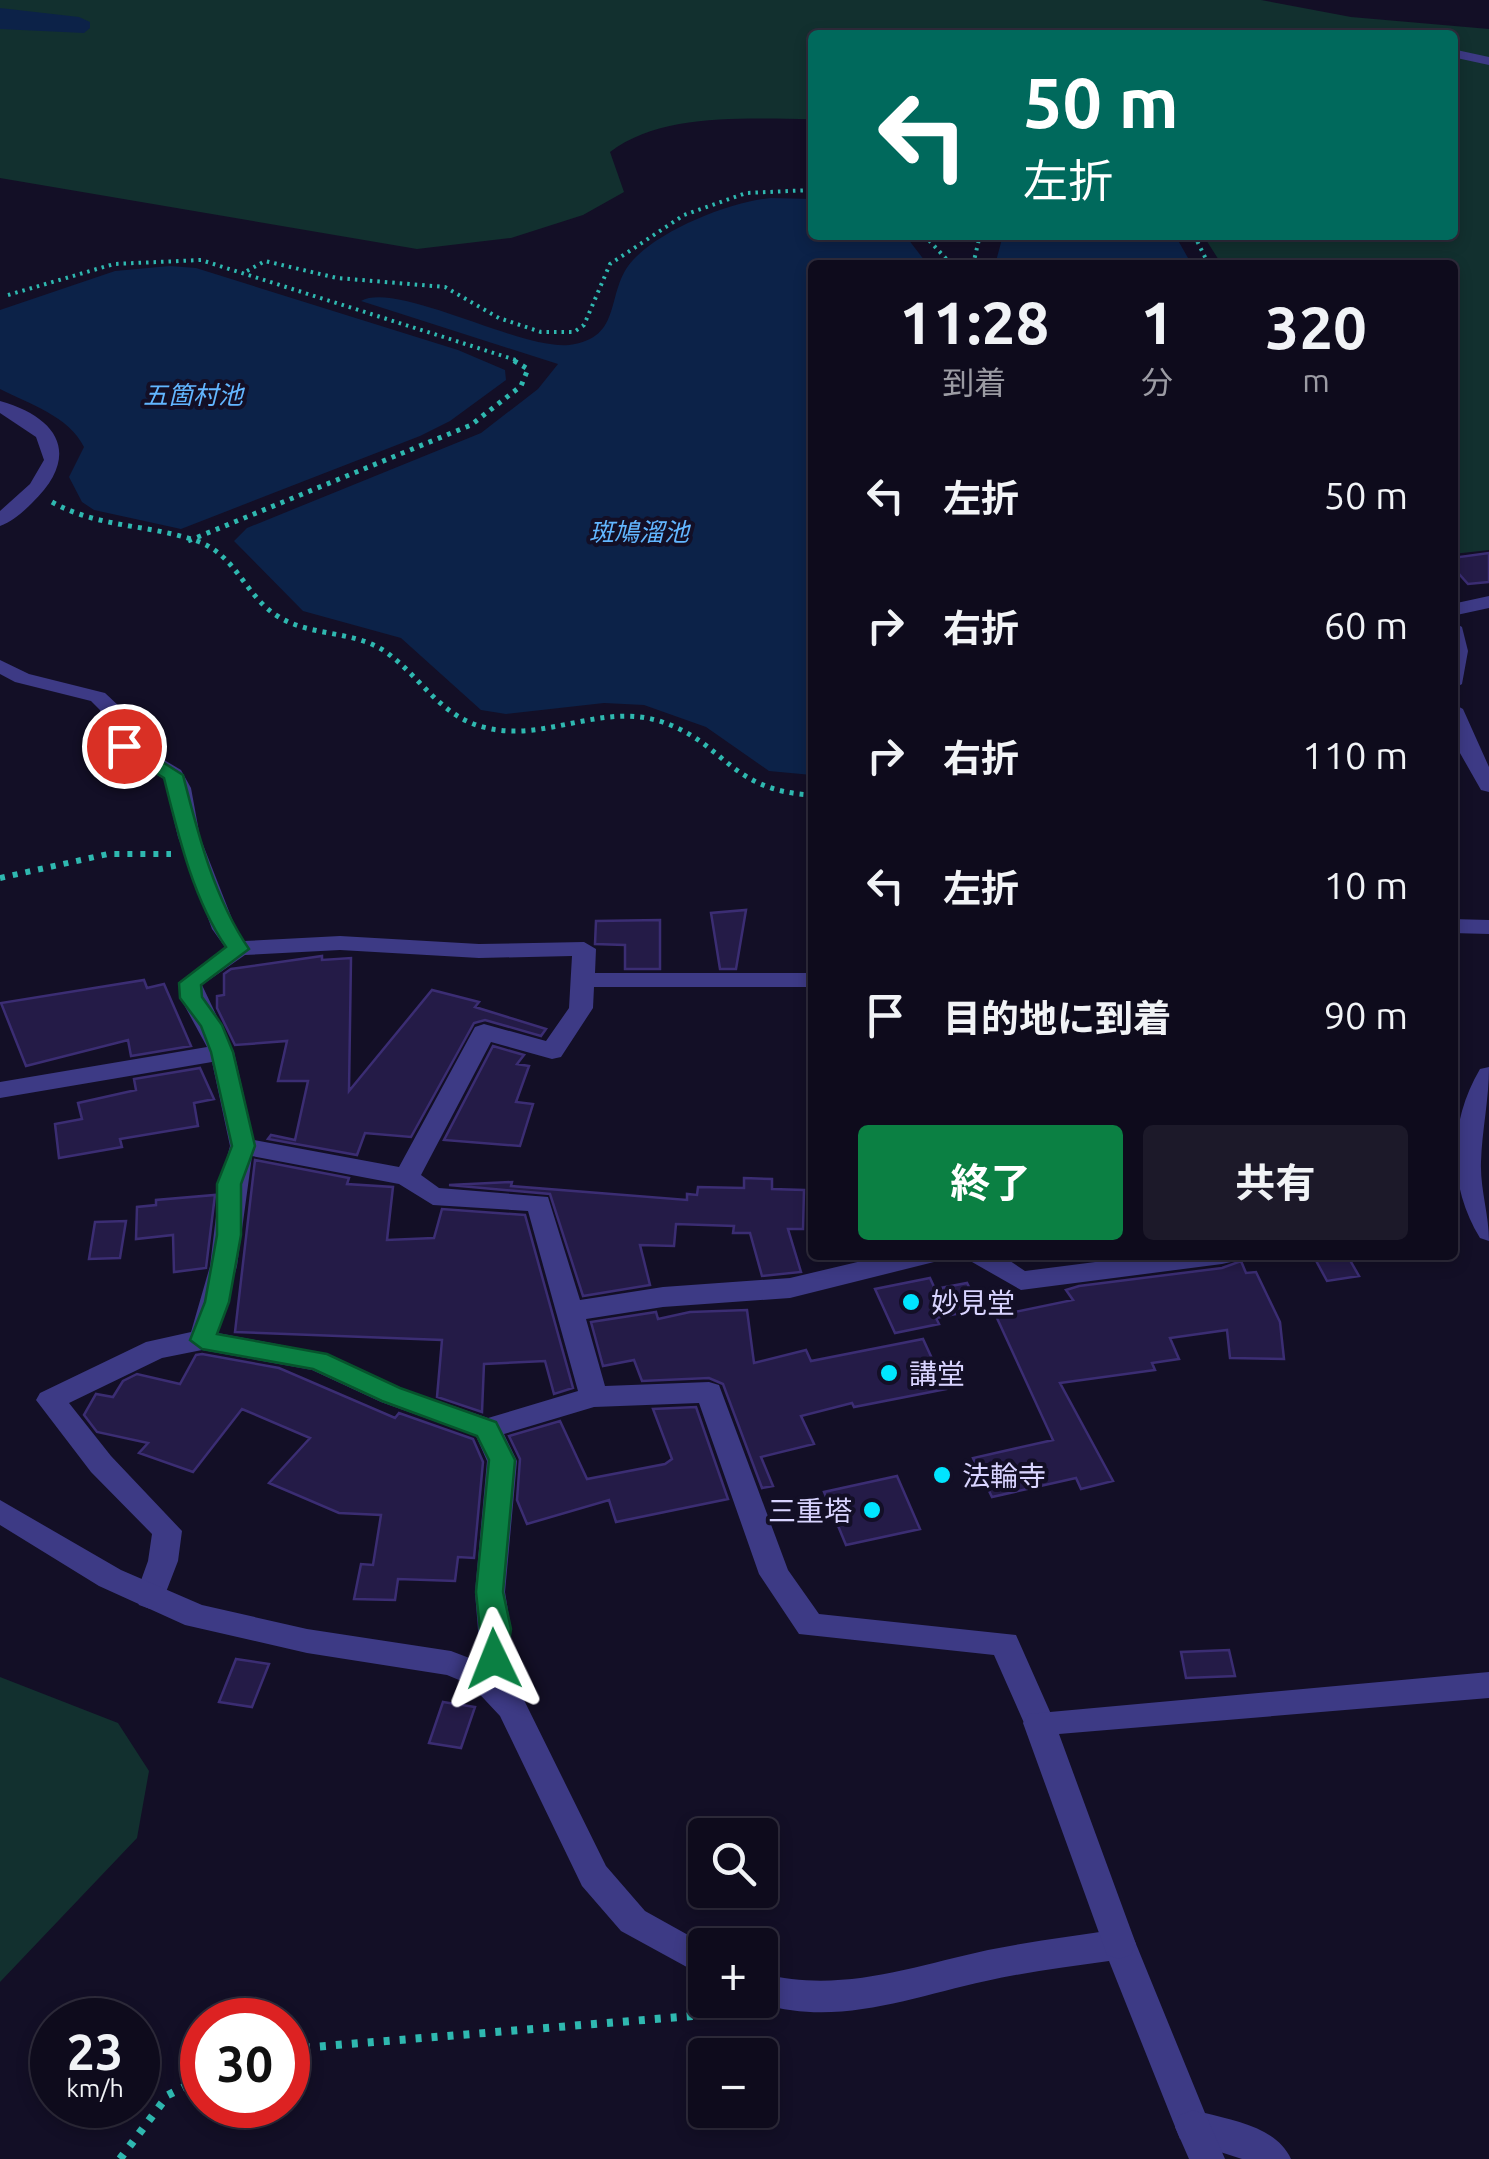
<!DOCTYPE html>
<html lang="ja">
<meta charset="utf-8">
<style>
:root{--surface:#0e0b1c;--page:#1c1929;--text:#f1f3f6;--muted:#9b9ba3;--line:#2e2b3b;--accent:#0b8043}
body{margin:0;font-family:Ubuntu,"Noto Sans JP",sans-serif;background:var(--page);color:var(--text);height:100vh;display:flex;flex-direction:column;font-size:38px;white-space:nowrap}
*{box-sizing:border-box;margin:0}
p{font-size:32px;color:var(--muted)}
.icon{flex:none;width:55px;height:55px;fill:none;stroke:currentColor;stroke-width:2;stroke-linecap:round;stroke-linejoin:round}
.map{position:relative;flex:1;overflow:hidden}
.drawer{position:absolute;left:808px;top:260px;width:650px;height:1000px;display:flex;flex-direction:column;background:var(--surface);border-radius:10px;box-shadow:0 5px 15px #0003,0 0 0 2px var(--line)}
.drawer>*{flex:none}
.top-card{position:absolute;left:808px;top:30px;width:650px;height:210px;border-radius:10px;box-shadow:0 5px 15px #0003,0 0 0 2px var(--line);background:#00695c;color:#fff;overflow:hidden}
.fabs{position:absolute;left:688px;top:1818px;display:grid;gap:20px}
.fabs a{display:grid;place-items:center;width:90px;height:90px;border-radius:10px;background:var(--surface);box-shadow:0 5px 15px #0003,0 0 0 2px var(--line);font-size:50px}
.speed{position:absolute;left:30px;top:1998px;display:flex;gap:20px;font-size:50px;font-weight:700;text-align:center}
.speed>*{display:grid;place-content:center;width:130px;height:130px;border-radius:50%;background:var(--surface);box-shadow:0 5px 15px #0003,0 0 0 2px var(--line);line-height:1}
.speed small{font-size:25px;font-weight:400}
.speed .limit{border:15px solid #d22;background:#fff;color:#111}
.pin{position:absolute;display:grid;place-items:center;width:85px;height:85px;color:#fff;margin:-42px;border:5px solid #fff;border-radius:50%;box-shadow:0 2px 10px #0007}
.me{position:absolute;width:110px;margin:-55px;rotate:358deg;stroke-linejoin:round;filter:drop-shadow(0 0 8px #0008)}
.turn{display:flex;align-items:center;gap:35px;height:210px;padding:0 50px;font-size:45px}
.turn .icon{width:130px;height:130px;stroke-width:2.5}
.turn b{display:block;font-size:70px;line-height:85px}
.eta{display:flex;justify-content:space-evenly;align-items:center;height:170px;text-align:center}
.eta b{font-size:60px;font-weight:700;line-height:70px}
.button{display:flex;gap:20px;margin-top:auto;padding:20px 50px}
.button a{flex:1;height:115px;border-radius:10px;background:var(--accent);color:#fff;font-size:40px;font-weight:700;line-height:115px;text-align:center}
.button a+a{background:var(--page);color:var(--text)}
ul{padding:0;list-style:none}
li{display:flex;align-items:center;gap:30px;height:130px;padding:0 50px}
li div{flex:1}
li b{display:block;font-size:38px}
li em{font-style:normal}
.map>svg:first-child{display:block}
</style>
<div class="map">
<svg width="1489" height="2159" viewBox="0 0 1489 2159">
<rect width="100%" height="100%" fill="#130f26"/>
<!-- green -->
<path fill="#12302f" d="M0,0h1261l90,17 138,12v521l-36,4 -1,-289h-230l-19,-30h249v-200h-640v84c-63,0 -150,-7 -202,33l14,40 -41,23 -72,23 -94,11 -417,-71z
M0,1677l118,46 31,48 -12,67 -137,144z"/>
<!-- water -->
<path fill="#0c2248" d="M0,8l79,9 11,5v6l-6,5 -84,-4z
M771,198l41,1v36h93l23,30h-116v510l-43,-4 -63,-44 -62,-22 -40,-2 -98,11 -25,-4 -80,-72 -98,-27 -69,-70 13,-13 234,-95 57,-44 20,-25 -197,-63c36,-20 159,49 208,44 56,-7 35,-54 64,-85 29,-31 97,-58 138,-62z
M1003,235h172l17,30h-197z
M170,266l26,2 262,82 47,20 1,10 -56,41 -30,15 -239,93 -87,-19 -12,-8 -13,-25 15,-30c-15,-31 -55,-43 -84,-58v-79l115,-39z"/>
<!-- building -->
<path fill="#241b47" stroke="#3b2d73" stroke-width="2.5" d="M1489,553v29l-21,2 -16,-18v-8z
M746,910l-10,59h-16l-9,-56z
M660,920v49h-35v-24l-30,-1 1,-23z
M322,956v4l29,-2 -2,133 83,-101 47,12 -4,5 71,22 -5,7 -56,-16 -11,3 -63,114 -46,-4 -8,22 -89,-16 3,-4 24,5 13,-59h-30l9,-40 -52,4 -18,-37v-12l7,-1v-21l7,-5z
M144,980l3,8 17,-4 27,62 -60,10 -3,-16 -102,26 -25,-63z
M493,1046l31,9 -7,9 12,2 -13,36 17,2 -13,42 -76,-6z
M200,1068l14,31 -20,4 4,23 -78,13 2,8 -63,11 -4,-34 27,-5 -4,-16 58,-13 -2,-11z
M255,1160l94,18 -2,6 46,3 -6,53 47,-2 8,-29 83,6 48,173 -19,6 -9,-33 -61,3 -2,48 -45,-15 5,-57 -207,-8z
M744,1178l28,1v10l32,1 -1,39h-15l13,43 -39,4 -12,-43h-17l1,-7 -58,-2 -2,22 -34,-1 10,40 -67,11 -33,-102 -101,-9 63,-3 -1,4 176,14v-6l10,1 1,-8 46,1z
M215,1195l-9,73 -32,4 -1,-37 -37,4 1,-32 19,-2v-5z
M126,1221l-6,37 -31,1 6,-37z
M1313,1255h34l12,21 -32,5z
M1241,1261l5,12 10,-1 24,50 4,37 -54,-1 -3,-28 -57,8 9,21 -27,4 3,7 -95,13 53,98 -32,8 -5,-11 -84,19 -19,-39 80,-18 -57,-124 77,-16 -7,-10 13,-4 143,-18z
M930,1278l5,11 32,-6 13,26 -44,9 3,6 -44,9 -20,-44z
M747,1310l7,53 52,-13 5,11 112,-22 23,50 -92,18 -2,-4 -51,13 13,28 -53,13 12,29 -11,2 -39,-104 -14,-6 -67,3 -8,-21 -31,6 -12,-44 65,-10 2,7 32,-7z
M202,1354l77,14 116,50 4,-5 74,26 10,23 -9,96 -16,-1 -3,24 -57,-2 -3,21 -41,-1 7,-35 12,1 8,-50 -42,-2 -70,-30 41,-45 -68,-29 -49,63 -54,-19 9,-10 -51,-11 -13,-17 12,-21 17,3 10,-16 14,-7 43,10 16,-29z
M696,1407l32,92 -112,23 -7,-22 -82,24 -10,-24 3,-41 -11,-23 51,-15 27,58 78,-15 7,-5 -19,-50z
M897,1476l23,53 -74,16 -22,-53z
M1229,1650l6,26 -49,2 -5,-26z
M236,1659l33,5 -17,43 -33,-5z
M443,1702l32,5 -14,41 -32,-5z"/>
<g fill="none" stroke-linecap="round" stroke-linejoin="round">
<!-- path-far3 -->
<path stroke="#2fb8b0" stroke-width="4" stroke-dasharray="2.5 5" stroke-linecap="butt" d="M924,235l28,30
M1194,235l15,30
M973,265l7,-30
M247,271l18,-10 72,17 108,9 54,31 42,14h33l10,-7 26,-61 74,-49 62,-22 66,-3
M8,295l106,-31 87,-4 318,101"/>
<!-- path-far2 -->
<path stroke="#2fb8b0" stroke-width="5" stroke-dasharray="4 6" stroke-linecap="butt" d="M52,502c46,26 96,22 145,39 40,14 48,56 82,76 33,20 75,13 107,35 36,26 55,66 101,76 58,14 114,-25 172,-7 66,20 69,70 153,74
M188,541l283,-116 50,-39 7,-17 -17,-10"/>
<!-- path-far1 -->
<path stroke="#2fb8b0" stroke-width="6" stroke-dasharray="5 8" stroke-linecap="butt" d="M0,878l108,-24h63"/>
<!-- path -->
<path stroke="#2fb8b0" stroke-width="8" stroke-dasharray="6 10" stroke-linecap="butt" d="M288,2049l429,-35 9,-14
M120,2159l48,-64 34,-17"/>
<!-- minor -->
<path fill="#3d3a85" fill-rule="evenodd" d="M1452,49l37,8v8l-37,-8z
M0,401c60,17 81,55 32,102 -9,9 -20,19 -32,23v-15l30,-27 14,-24 -8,-23 -36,-24z
M1489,596v12l-37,8v-12z
M0,660l29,14 76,19 15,14 14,35 47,28 10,18 9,49 36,92 8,12 96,-5 139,8 105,-2 12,7 -1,24h217v14h-218l-1,21 -32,49 -9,2 -61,-17 -70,133 18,13 109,9 32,103 83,-13 127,-9 97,-23h51l-4,7 -144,36 -127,9 -77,12 19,67 104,-4 10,3 69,185 31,44 197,21 39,88 -5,9 -11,4 -11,-4 -34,-77 -195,-21 -40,-60 -60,-171 -105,4 -90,27 13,27 -12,131 6,37v30l-18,26 -11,4 -11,-4 -5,-9 14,-20 -5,-64 12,-131 -11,-25 -95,-34 -69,-32 -110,-20 -40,8 -93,45 42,53 71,75 -4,30 -17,44 -11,4 -11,-4 -4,-8 13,-36 4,-27 -61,-62 -55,-72 4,-7 106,-51 45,-10 19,-66 10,-83 10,-37 -18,-84 -212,36v-16l207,-35 -25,-46 -4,-18 47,-36 -13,-18 -34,-92 -14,-58 -47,-28 -17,-41 -9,-9 -76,-19 -15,-8zM340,950l139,8 93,-2 -3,52 -23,33 -62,-17 -9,3 -76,140 -145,-27 -20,-88 -32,-67 43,-30zM252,1156l147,28 34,21 95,6 50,180 -90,27 -87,-30 -73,-34 -110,-21 19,-67z
M1452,919l37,1v14l-37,-1z
M1489,1067c0,33 -7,63 -8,95 -1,27 8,52 8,79l-9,-3c-32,-52 -32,-115 0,-169z
M968,1255h33l24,16 125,-16h85l-4,7 -9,2 -201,26 -49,-28z
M1119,1929l12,4 5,11 69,169c31,8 72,15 86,46h-49l-62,-20 -71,-178c-41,6 -83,11 -123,20 -79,17 -155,49 -235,19h9v-27c80,21 150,-6 228,-23 44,-9 87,-14 131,-21z"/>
<!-- tertiary -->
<path fill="#3d3a85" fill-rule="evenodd" d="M1452,621l10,6 6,24 -6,33 -10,6z
M1452,703l11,6 26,58v25l-8,-2 -29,-51z
M0,1500l121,70 81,35 105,24 144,22 42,16 30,31 83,168 39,45 61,34 -1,32 -84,-46 -39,-45 -82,-170 -29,-31 -24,-10 -140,-22 -122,-28 -86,-39 -99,-61z
M1489,1672v26l-430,36 77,210 -5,11 -12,4 -12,-4 -84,-232 5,-9z
M1193,2110l13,5 19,44h-36l-14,-32 5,-12z"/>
</g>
<!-- route -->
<path fill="#0b8043" stroke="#07532c" stroke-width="2.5" d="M118,742h13l52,33c15,59 31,123 66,174l-48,36 1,12 20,28 11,27 22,94 -14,38v51l-12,67 -12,32 110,20 73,34 96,34 19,38 -12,132 8,37 -6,38h-21l-8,-75 13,-132 -12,-24 -95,-35 -69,-32 -111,-20 -12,-9 15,-38 12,-67v-51l15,-38 -21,-94 -10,-26 -21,-28 -1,-15 47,-36c-33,-48 -48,-113 -62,-169l-46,-28z"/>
<!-- markers -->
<g fill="#00e5ff" stroke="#130f26" stroke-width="4">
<circle cx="911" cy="1302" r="10"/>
<circle cx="889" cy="1373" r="10"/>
<circle cx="942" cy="1475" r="10"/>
<circle cx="872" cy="1510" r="10"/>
</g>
<g text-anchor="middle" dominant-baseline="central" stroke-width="8" stroke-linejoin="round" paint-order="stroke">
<!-- far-water labels -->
<g font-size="25" font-style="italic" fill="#62b6ff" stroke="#130f26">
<text x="193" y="395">五箇村池</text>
<text x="639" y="532">斑鳩溜池</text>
</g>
<!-- poi labels -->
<g font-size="28" fill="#d9d4ff" stroke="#130f26" text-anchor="start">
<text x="931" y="1302">妙見堂</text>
<text x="909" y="1373">講堂</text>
<text x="962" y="1475">法輪寺</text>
<text x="852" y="1510" text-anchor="end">三重塔</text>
</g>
</g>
</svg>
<div class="fabs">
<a><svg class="icon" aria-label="search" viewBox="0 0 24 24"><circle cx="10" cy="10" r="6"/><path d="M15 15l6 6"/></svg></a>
<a>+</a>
<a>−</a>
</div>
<div class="speed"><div>23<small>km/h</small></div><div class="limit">30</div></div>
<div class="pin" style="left:124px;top:746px;background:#d93025"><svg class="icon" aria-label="arrive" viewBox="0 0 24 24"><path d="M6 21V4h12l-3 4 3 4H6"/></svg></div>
<svg class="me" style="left:494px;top:1659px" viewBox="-20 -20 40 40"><path d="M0-17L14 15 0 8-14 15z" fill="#0b8043" stroke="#fff" stroke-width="4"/></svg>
<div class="top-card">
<div class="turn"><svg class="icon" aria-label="left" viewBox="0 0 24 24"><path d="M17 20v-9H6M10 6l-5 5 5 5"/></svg><div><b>50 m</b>左折</div></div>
</div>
<section class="drawer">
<div class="eta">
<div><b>11:28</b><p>到着</p></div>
<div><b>1</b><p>分</p></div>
<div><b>320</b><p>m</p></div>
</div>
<ul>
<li><svg class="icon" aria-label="left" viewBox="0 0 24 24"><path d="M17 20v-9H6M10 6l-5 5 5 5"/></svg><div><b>左折</b></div><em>50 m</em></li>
<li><svg class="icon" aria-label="right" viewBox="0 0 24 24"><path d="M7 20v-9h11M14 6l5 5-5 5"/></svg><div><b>右折</b></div><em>60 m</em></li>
<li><svg class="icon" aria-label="right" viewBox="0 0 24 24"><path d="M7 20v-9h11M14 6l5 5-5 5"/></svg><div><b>右折</b></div><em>110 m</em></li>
<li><svg class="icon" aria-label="left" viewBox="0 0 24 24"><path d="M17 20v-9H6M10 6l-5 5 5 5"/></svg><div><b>左折</b></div><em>10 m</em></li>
<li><svg class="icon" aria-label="arrive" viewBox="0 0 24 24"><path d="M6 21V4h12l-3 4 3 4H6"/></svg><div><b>目的地に到着</b></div><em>90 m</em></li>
</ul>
<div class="button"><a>終了</a><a>共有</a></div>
</section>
</div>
